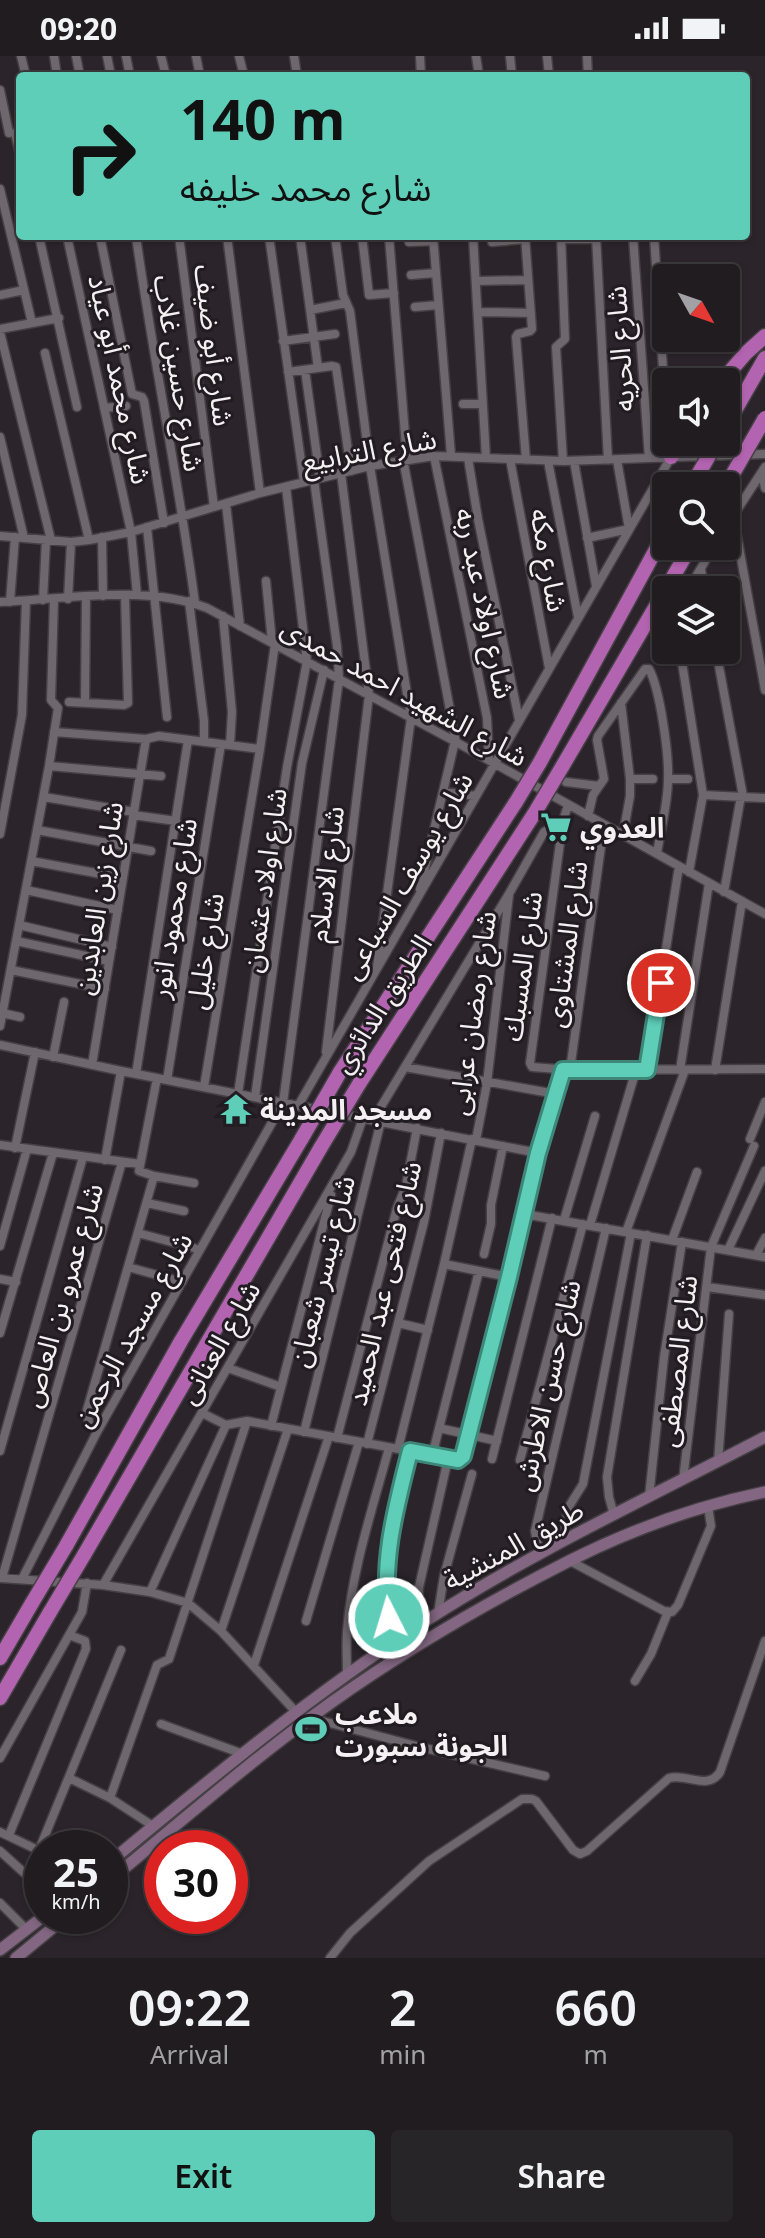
<!DOCTYPE html>
<meta charset="utf-8">
<style>
:root{--surface:#201c20;--page:#282529;--text:#f1f3f6;--muted:#a2a1a5;--line:#3d3a3e;--accent:#5eceb8}
body{margin:0;font-family:"Noto Sans","Noto Sans Arabic",sans-serif;background:var(--page);color:var(--text);height:100vh;display:flex;flex-direction:column;font-size:30px;white-space:nowrap}
*{box-sizing:border-box;margin:0}
p{font-size:26px;color:var(--muted)}
.icon{flex:none;width:44px;height:44px;fill:none;stroke:currentColor;stroke-width:2;stroke-linecap:round;stroke-linejoin:round}
.map{position:relative;height:1902px;overflow:hidden}
.drawer{display:flex;flex-direction:column;background:var(--surface);flex:1}
.drawer>*{flex:none}
.hud{position:absolute;left:16px;top:16px;width:734px;height:168px;border-radius:8px;box-shadow:0 2px 6px #0004,0 0 0 2px var(--line);background:#5eceb8;color:#111;overflow:hidden}
.needle{width:52px;rotate:130deg}
.buttons{position:absolute;left:652px;top:208px;display:grid;gap:16px}
.buttons a{display:grid;place-items:center;width:88px;height:88px;border-radius:8px;background:var(--surface);box-shadow:0 2px 6px #0004,0 0 0 2px var(--line);font-size:40px}
.speed{position:absolute;left:24px;top:1774px;display:flex;gap:16px;font-size:40px;font-weight:700;text-align:center}
.speed>*{display:grid;place-content:center;width:104px;height:104px;border-radius:50%;background:var(--surface);box-shadow:0 2px 6px #0004,0 0 0 2px var(--line);line-height:1}
.speed small{font-size:20px;font-weight:400}
.speed .limit{border:12px solid #d22;background:#fff;color:#111}
.pin{position:absolute;display:grid;place-items:center;width:68px;height:68px;color:#fff;margin:-34px;border:4px solid #fff;border-radius:50%;box-shadow:0 2px 8px #0007}
.me{position:absolute;width:88px;margin:-44px;rotate:355deg;stroke-linejoin:round;filter:drop-shadow(0 0 6px #0008)}
.turn{display:flex;align-items:center;gap:28px;height:168px;padding:0 32px;font-size:36px}
.turn .icon{width:104px;height:104px;stroke-width:2.5}
.turn b{display:block;font-size:56px;line-height:68px}
.eta{display:flex;justify-content:space-evenly;align-items:center;height:136px;text-align:center}
.eta b{font-size:48px;font-weight:600;line-height:56px}
.action{display:flex;gap:16px;margin-top:auto;padding:16px 32px}
.action a{flex:1;height:92px;border-radius:8px;background:var(--accent);color:#111;font-size:32px;font-weight:600;line-height:92px;text-align:center}
.action a+a{background:var(--page);color:var(--text)}
.status{display:flex;justify-content:space-between;align-items:center;height:56px;padding:0 40px;background:var(--surface);direction:ltr}
.status svg{height:22px;fill:currentColor}
.map>svg:first-child{display:block}
</style>
<div class="status"><b>09:20</b><svg viewBox="0 0 49 12"><path d="M0 12V9h3v3zM5 12V6h3v6zM10 12V3h3v9zM15 12V0h3v12zM26 1h20v11H26zM47 4h2v5h-2z"/></svg></div>
<div class="map">
<svg width="765" height="1902" viewBox="0 0 765 1902">
<rect width="100%" height="100%" fill="#2b252b"/>
<g fill="none" stroke-linecap="round" stroke-linejoin="round">
<defs>
<path id="street" d="M21,0l5,20
M54,0l3,20
M76,0l4,20
M107,0l4,20
M126,0l4,20
M161,0l5,20
M196,0l4,20
M239,0l5,20
M294,0l3,20
M420,0l1,20
M476,0l3,20
M510,0l2,20
M547,0l2,20
M587,0l1,20
M0,34l9,43
M15,77l5,21
M0,133l32,134
M39,180l38,171
M67,180l64,296 6,63
M100,180l32,158 10,3 2,4 20,122
M136,180c17,123 43,245 59,367
M179,180l35,271
M227,180l33,257
M269,180l35,246
M300,180l18,132
M335,180l8,59 7,16 20,155 41,252 -34,249
M362,180l7,59 25,-2
M389,180l18,223
M433,180l18,219
M473,180l13,222
M525,180l7,93 -2,2 -12,3 -2,3 10,123
M561,180l4,103 -9,8 7,114
M596,180l12,224
M633,180l16,222
M654,180l12,177
M561,183h35
M409,186l24,-1
M492,186l33,-3
M411,219l25,-2
M477,225l51,-1
M0,239l24,-5
M415,251l23,-2
M310,254l36,-7
M478,256l53,1
M0,273l59,-11
M0,276l51,208
M283,285l52,-7
M45,297l44,187
M305,314l15,108
M288,316l44,-6 4,1 15,104
M463,348h20
M104,352l22,-2
M0,381l24,101
M434,400l53,262 2,42
M468,402l10,61 41,201
M403,403l53,283
M510,403l39,209
M548,405l30,156
M574,405l22,125
M762,417l3,15
M226,448l14,122
M733,458l32,176
M147,471l20,190
M726,471l39,-60
M0,480l71,6 18,-2 42,-8 129,-39 110,-27 64,-10 129,5 202,-7
M102,481l1,59
M587,482l42,-9 -12,-69
M701,514l4,20
M266,525l6,61
M688,534l26,-44
M68,543l3,-57
M43,544l3,-60
M189,545l15,120v21
M0,546c66,-3 145,-18 207,6l249,134 309,172
M10,546l5,-65
M223,560l9,96 -2,33
M680,594l23,145 -14,77
M716,594l27,146
M69,646l55,3 4,-2 -3,-108
M85,647l1,-106
M621,647l9,76v17l-7,39
M54,676l92,7 13,-3 101,13
M49,710l112,10
M630,723h23
M668,723h20
M566,726l33,4
M443,736l33,4
M703,739l62,3
M44,741l90,15
M568,749l-5,16 -33,242 2,4 38,3 195,-1
M133,759l43,6
M588,760l5,-21 11,-16 -7,-39 1,-4 47,-67h4c11,20 20,85 19,110 0,24 -7,50 -11,74
M37,774l114,21
M0,778l22,-119 4,-114
M31,805l92,17
M420,833l35,-148
M26,834l92,20
M724,836l17,-96
M19,869l93,22
M16,885l93,20
M11,914l94,19
M2,957l18,4
M0,970l49,-260 9,-58 -7,-8 3,-101
M0,989l121,26 417,82
M326,996l43,-357 -28,-222
M53,1001l11,-55
M92,1009l54,-326
M405,1011l151,27
M570,1014l34,-245
M647,1014l32,-204
M680,1014l29,-187
M715,1014l27,-169
M136,1018l52,-334
M157,1022l-18,93 15,5 40,7
M167,1024l54,-336
M204,1031l56,-338 15,-105
M238,1038l49,-327 20,-106 -21,-174
M255,1041l47,-334 22,-93
M298,1050l373,-649 -2,-15
M373,1064l137,-228 34,-60 19,-11
M750,1083l15,-37
M476,1084l11,-57 22,-188
M0,1089l140,19
M15,1092l20,-96
M105,1104l16,-89
M147,1147l37,8
M524,1158l241,43
M564,1164l31,-104
M590,1169l46,-155
M626,1176l59,-162
M138,1177l56,15
M672,1184l25,-68
M0,1190l27,-97
M728,1194l37,-79
M484,1198l7,-30v-19l12,-59
M756,1199l9,-17
M444,1208l65,13
M128,1211l54,15
M0,1223l16,3
M707,1231l58,8
M398,1267l30,7
M0,1277l53,-180
M228,1312l53,19
M202,1357l24,12 21,-4 211,39 3,-1 48,-182 29,-124 25,-83
M271,1370l60,-231
M439,1372l58,13
M97,1376l-8,-9 -2,-13 67,-234
M304,1376l77,-311
M337,1382l60,-230 9,-22 11,-58
M367,1388l57,-222 17,-89
M398,1393l46,-185 28,-125
M0,1395l83,-294
M432,1400l47,-185
M492,1403l60,-241
M520,1404l63,-236
M718,1406l11,-148
M683,1424l28,-233 43,-101
M649,1441l15,-140 18,-115
M614,1459l-5,-18 -2,-20 40,-242
M563,1485l5,-33 15,-24 48,-251
M542,1496l-5,-10 -2,-11 71,-303
M570,1505l94,50 8,1 6,-7 33,-79 -3,-20
M0,1522l103,7 47,7 38,11 33,28 75,81
M2,1522l120,-416
M22,1523l75,-147 186,-329 56,-424 -2,-33 -23,-166
M103,1529l248,-433 12,-34
M150,1536l76,-167
M438,1557l6,-37 28,-102
M306,1565l53,-179
M423,1567l-5,-14 1,-22 29,-128
M221,1575l67,-202
M393,1588c-3,-19 -7,-38 -7,-57 0,-46 13,-91 24,-136
M254,1609l75,-229
M347,1619c0,-14 -1,-29 0,-44 5,-62 26,-124 42,-183
M635,1625l16,-27 17,-42
M311,1662l109,29 125,29
M161,1668l82,30
M0,1702l82,-146 5,-29
M69,1722l41,20 43,28
M110,1742l47,-133 12,-6 78,-238
M0,1776l42,20
M9,1779l77,-186 -1,-8 -16,-6
M39,1794l82,-200
M0,1795l42,38
M0,1847l27,27
M330,1902l20,-25 79,-72 93,-62h10l4,2 37,49 7,4 7,-3 82,-73c18,-5 39,13 51,-6l45,-131"/>
<path id="secondary" d="M110,1806c101,-84 203,-168 314,-240 108,-70 226,-125 341,-185
M110,1824c73,-60 145,-123 222,-178 76,-54 156,-100 239,-142 62,-31 126,-54 194,-68
M0,1894l44,-34
M16,1902l51,-42"/>
<path id="highway" d="M721,326l25,-29 19,-17
M726,370l39,-68
M671,401l10,-15
M539,708l127,-233
M562,711l129,-221
M340,1016l176,-270
M359,1028l175,-270
M66,1490l115,-205 121,-203
M84,1499l237,-408
M0,1602l32,-55
M0,1642l50,-86"/>
</defs>
<!-- street casing -->
<use href="#street" stroke="#454044" stroke-width="11"/>
<!-- secondary casing -->
<use href="#secondary" stroke="#454044" stroke-width="14"/>
<!-- highway casing -->
<use href="#highway" stroke="#454044" stroke-width="17"/>
<!-- street -->
<use href="#street" stroke="#6e676e" stroke-width="8"/>
<!-- secondary -->
<use href="#secondary" stroke="#836682" stroke-width="11"/>
<!-- highway -->
<use href="#highway" stroke="#b364b0" stroke-width="14"/>
<defs>
<path id="highway-bridge" d="M693,427l24,-41
M727,428l38,-66
M516,746l23,-38
M534,758l28,-47
M302,1082l38,-66
M321,1091l38,-63
M32,1547l34,-57
M50,1556l34,-57"/>
</defs>
<!-- highway-bridge casing -->
<use href="#highway-bridge" stroke="#454044" stroke-width="17" stroke-linecap="butt"/>
<!-- highway-bridge -->
<use href="#highway-bridge" stroke="#b364b0" stroke-width="14"/>
</g>
<g fill="none" stroke-linecap="round" stroke-linejoin="round">
<defs>
<path id="route" d="M389,1562c-8,-58 7,-111 21,-167l48,9 5,-4 46,-179 29,-124 25,-83h84l14,-87"/>
</defs>
<!-- route casing -->
<use href="#route" stroke="#3d8678" stroke-width="20"/>
<!-- route -->
<use href="#route" stroke="#5eceb8" stroke-width="14"/>
</g>
<!-- icons -->
<defs>
<symbol id="supermarket-bare" viewBox="-9 -9 18 18"><path d="M-6-5.5h2.5l.6 2H6L4.5 2H-2.5L-4.4-4H-6ZM-1.5 3.2a1.3 1.3 0 1 0 .1 0ZM3 3.2a1.3 1.3 0 1 0 .1 0Z" fill="#5eceb8" stroke="#211c21" stroke-width="2.5" paint-order="stroke"/></symbol>
<symbol id="temple-bare" viewBox="-9 -9 18 18"><path d="M0-6L5-2H3V0L6.5 2.5H4V6H1.5V3h-3V6H-4V2.5H-6.5L-3 0V-2H-5Z" fill="#5eceb8" stroke="#211c21" stroke-width="2.5" paint-order="stroke"/></symbol>
<symbol id="stadium-bare" viewBox="-9 -9 18 18"><path d="M0-5a6.5 5 0 1 0 0 10a6.5 5 0 1 0 0-10ZM-3.5-1.8h7v3.6h-7Z" fill="#5eceb8" stroke="#211c21" stroke-width="2.5" paint-order="stroke"/></symbol>
</defs>
<g fill-rule="evenodd">
<use href="#supermarket-bare" x="534" y="749" width="44" height="44"/>
<use href="#temple-bare" x="214" y="1031" width="44" height="44"/>
<use href="#stadium-bare" x="289" y="1651" width="44" height="44"/>
</g>
<g text-anchor="middle" dominant-baseline="central" stroke-width="6" stroke-linejoin="round" paint-order="stroke">
<!-- street labels -->
<g font-size="28" fill="#f4f0f3" stroke="#211c21">
<text transform="translate(215 289) rotate(83)">شارع أبو ضيف</text>
<text transform="translate(619 293) rotate(-94)">شارع الحريه</text>
<text transform="translate(180 317) rotate(81)">شارع حسين غلاب</text>
<text transform="translate(121 323) rotate(78)">شارع محمد أبو عياد</text>
<text transform="translate(369 393) rotate(-10)">شارع الترابيع</text>
<text transform="translate(550 504) rotate(80)">شارع مكه</text>
<text transform="translate(486 547) rotate(78)">شارع اولاد عبد ربه</text>
<text transform="translate(405 635) rotate(29)">شارع الشهيد احمد حمدى</text>
<text transform="translate(325 818) rotate(-83)">شارع الاسلام</text>
<text transform="translate(406 819) rotate(-60)">شارع يوسف السباعى</text>
<text transform="translate(263 824) rotate(-82)">شارع اولاد عثمان</text>
<text transform="translate(97 842) rotate(-81)">شارع زين العابدين</text>
<text transform="translate(172 852) rotate(-81)">شارع محمود انور</text>
<text transform="translate(565 888) rotate(-82)">شارع المشتاوى</text>
<text transform="translate(204 895) rotate(-81)">شارع خليل</text>
<text transform="translate(521 910) rotate(-82)">شارع المسبك</text>
<text transform="translate(381 947) rotate(-57)">الطريق الدائري</text>
<text transform="translate(471 957) rotate(-82)">شارع رمضان عرابى</text>
<text transform="translate(321 1215) rotate(-76)">شارع تيسر شعبان</text>
<text transform="translate(383 1227) rotate(-77)">شارع فتحى عبد الحميد</text>
<text transform="translate(61 1239) rotate(-74)">شارع عمرو بن العاص</text>
<text transform="translate(131 1273) rotate(-61)">شارع مسجد الرحمن</text>
<text transform="translate(218 1286) rotate(-60)">شارع العنانى</text>
<text transform="translate(676 1305) rotate(-83)">شارع المصطفى</text>
<text transform="translate(546 1329) rotate(-77)">شارع حسن الاطرش</text>
<text transform="translate(513 1488) rotate(-29)">طريق المنشية</text>
</g>
<!-- poi labels -->
<g font-size="28" font-weight="bold" fill="#f4f0f3" stroke="#211c21" text-anchor="start">
<text x="580" y="771">العدوي</text>
<text x="260" y="1053">مسجد المدينة</text>
<text x="335" y="1657">ملاعب<tspan x="335" dy="32">الجونة سبورت</tspan></text>
</g>
</g>
</svg>
<div class="buttons">
<a><svg class="needle" viewBox="-14 -14 28 28"><path d="M0-13l5 13h-10z" fill="#e53935"/><path d="M0 13l5-13h-10z" fill="#a2a1a5"/></svg></a>
<a><svg class="icon" aria-label="sound" viewBox="0 0 24 24"><path d="M4 9h4l5-4v14l-5-4H4zM17 9q2 3 0 6"/></svg></a>
<a><svg class="icon" aria-label="search" viewBox="0 0 24 24"><circle cx="10" cy="10" r="6"/><path d="M15 15l6 6"/></svg></a>
<a><svg class="icon" aria-label="layers" viewBox="0 0 24 24"><path d="M12 4l9 5-9 5-9-5zM3 14l9 5 9-5"/></svg></a>
</div>
<div class="speed"><div>25<small>km/h</small></div><div class="limit">30</div></div>
<div class="pin" style="left:661px;top:927px;background:#d93025"><svg class="icon" aria-label="arrive" viewBox="0 0 24 24"><path d="M6 21V4h12l-3 4 3 4H6"/></svg></div>
<svg class="me" style="left:389px;top:1562px" viewBox="-20 -20 40 40"><circle r="17" fill="#5eceb8" stroke="#fff" stroke-width="3"/><path d="M0-11L8 9 0 5-8 9z" fill="#fff"/></svg>
<div class="hud">
<div class="turn"><svg class="icon" aria-label="right" viewBox="0 0 24 24"><path d="M7 20v-9h11M14 6l5 5-5 5"/></svg><div><b>140 m</b>شارع محمد خليفه</div></div>
</div>
</div>
<section class="drawer">
<div class="eta">
<div><b>09:22</b><p>Arrival</p></div>
<div><b>2</b><p>min</p></div>
<div><b>660</b><p>m</p></div>
</div>
<div class="action"><a>Exit</a><a>Share</a></div>
</section>
